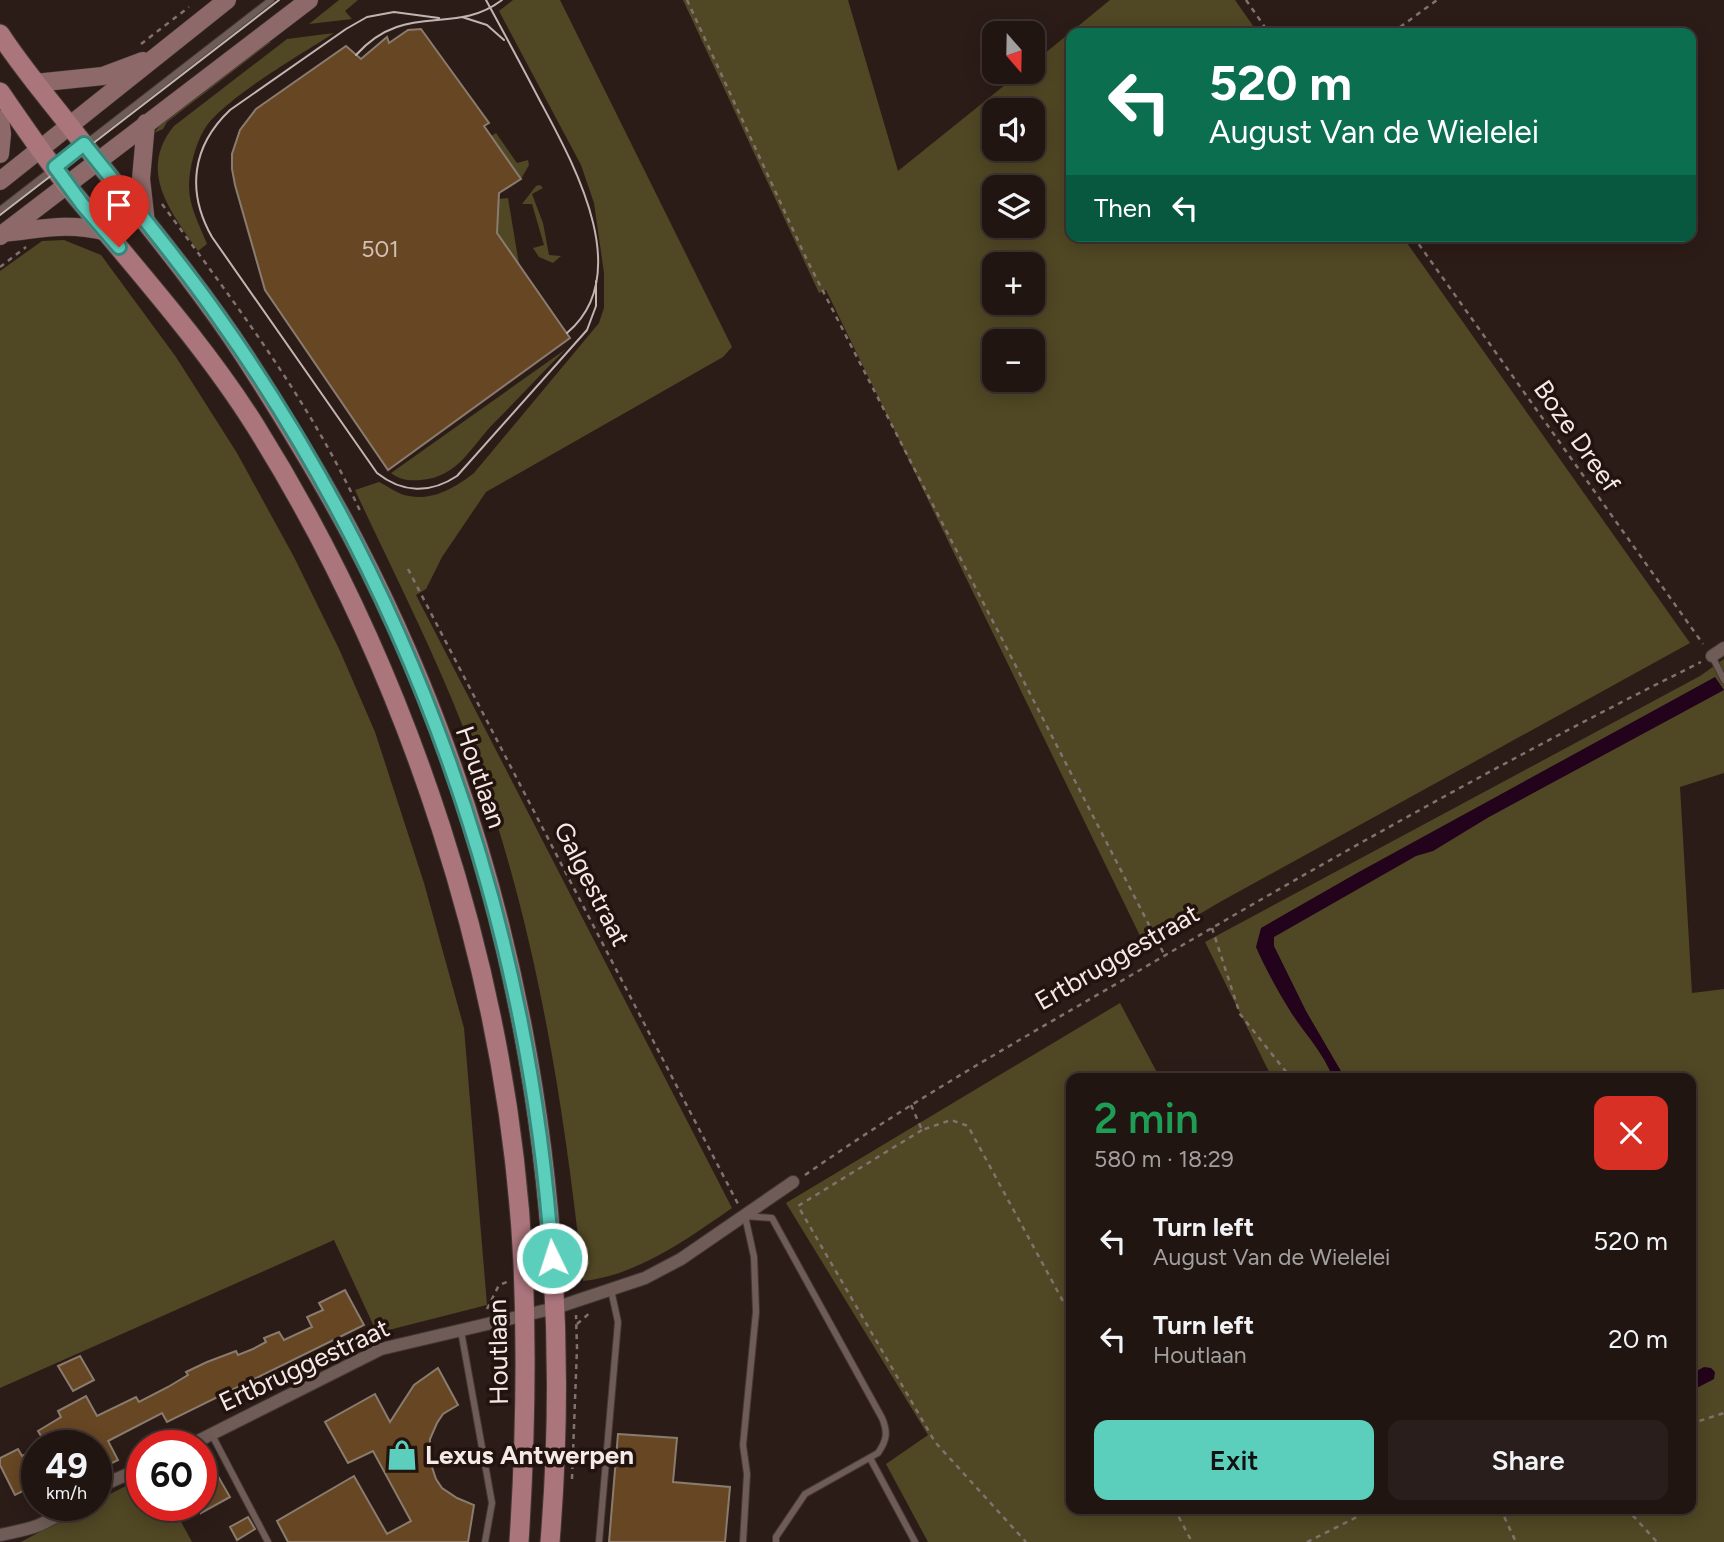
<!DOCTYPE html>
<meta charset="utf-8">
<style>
:root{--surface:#211512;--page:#291e1b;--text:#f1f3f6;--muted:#a29f9f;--line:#3e3432;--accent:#5bcebc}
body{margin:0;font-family:Figtree,sans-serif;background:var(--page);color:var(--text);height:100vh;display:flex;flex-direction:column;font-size:26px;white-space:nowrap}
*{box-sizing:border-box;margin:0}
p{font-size:23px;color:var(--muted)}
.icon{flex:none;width:38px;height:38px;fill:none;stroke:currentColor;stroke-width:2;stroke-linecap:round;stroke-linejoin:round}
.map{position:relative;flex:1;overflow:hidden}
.drawer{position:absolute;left:1066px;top:1073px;width:630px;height:441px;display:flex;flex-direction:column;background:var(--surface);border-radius:14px;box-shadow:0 4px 18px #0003,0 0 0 2px var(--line)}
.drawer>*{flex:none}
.banner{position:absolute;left:1066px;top:28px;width:630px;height:214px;border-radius:14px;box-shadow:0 4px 18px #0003,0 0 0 2px var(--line);background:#0b6e4f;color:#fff;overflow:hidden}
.needle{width:46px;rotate:160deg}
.fabs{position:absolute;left:982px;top:21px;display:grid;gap:14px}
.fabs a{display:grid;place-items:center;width:63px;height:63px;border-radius:14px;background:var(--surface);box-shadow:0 4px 18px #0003,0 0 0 2px var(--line);font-size:35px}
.speed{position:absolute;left:21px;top:1430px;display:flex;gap:14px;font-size:35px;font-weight:700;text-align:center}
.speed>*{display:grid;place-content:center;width:91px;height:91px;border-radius:50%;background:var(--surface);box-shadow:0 4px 18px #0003,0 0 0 2px var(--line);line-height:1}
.speed small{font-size:18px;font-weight:400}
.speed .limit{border:10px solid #d22;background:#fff;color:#111}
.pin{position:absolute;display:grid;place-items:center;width:60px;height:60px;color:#fff;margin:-72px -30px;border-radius:50% 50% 50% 0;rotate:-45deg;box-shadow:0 0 7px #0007}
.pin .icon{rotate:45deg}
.me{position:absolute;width:77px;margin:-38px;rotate:356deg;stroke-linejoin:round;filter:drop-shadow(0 0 5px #0008)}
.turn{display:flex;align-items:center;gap:24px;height:147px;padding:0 28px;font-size:32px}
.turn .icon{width:91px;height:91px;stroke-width:2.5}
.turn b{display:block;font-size:49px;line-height:60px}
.then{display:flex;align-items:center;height:66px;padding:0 28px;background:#0003;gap:14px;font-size:26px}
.round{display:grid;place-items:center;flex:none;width:74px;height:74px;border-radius:14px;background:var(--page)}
.summary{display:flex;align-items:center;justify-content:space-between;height:119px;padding:0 28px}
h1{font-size:42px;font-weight:600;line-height:52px;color:#1e9e55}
.action{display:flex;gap:14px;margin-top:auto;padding:14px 28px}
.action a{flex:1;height:80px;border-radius:14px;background:var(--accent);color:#111;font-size:28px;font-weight:600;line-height:80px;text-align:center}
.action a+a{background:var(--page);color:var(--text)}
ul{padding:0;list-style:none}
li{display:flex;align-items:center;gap:21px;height:98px;padding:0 28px}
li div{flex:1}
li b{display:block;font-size:26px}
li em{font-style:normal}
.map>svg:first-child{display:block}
</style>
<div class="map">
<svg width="1724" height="1542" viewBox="0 0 1724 1542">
<rect width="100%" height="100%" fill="#2c1c18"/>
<!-- green -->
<path fill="#504724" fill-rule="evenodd" d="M339,0h19l-13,11 7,8 -43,5z
M513,0h47l172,347 -9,10 -237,135 -44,65 -16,32 -10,6 316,613c-43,30 -96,68 -149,73 -20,-187 -50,-374 -118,-549 -32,-83 -73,-162 -110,-242l24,-8c9,4 20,13 30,14 24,5 47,-9 65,-23l125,-150 5,-15v-35l-10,-70 -13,-38 -82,-154z
M683,0h165l50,171 123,-99h11l1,-9 77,-63h125l23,33h-187v203h331l288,407 -470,259 -75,44 -319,-656 -7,3zM994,110h38v39h-38zM994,187h38v39h-38zM994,264h38v39h-38zM994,341h38v39h-38z
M334,33c-32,21 -113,67 -130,97 -9,15 -15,39 -15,57 0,19 11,39 18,57l-9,7c-27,-39 -61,-80 -24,-125l113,-87z
M265,42h6l-104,80 -4,7 -9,4 10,-13z
M496,133l21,30 11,-3 1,5 -8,14 -30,-43z
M540,185l3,3 -11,6 11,29 6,32 12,1 -8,7 -14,-6 -6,-9 11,-3 -12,-41h-10l14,-18z
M508,198l11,66 -22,-31 2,-34z
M64,240l37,15 75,102 61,96 57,104 46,94 35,81 49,151 40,145 23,277 -110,28 -43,-93 -334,148v-1117l42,-30z
M566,349c-24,24 -47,49 -71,73 -24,24 -36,55 -74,58 -12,1 -21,0 -30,-7z
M1724,659v114l-44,14 12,206 32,-4v553h-796l-42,-78 42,-29 -142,-232 334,-200 40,75h-89v430h619v-430h-418l-67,-136 495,-266z
M142,1478v27h30l20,37h-171l68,-37h7v-4z"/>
<!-- water -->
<path fill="#23031b" d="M1715,677l9,13 -235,127 -56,34 -17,5 -142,81v9l32,65 39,67h-12c-9,-24 -27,-43 -41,-64 -13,-21 -26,-44 -36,-67l5,-19 96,-55z
M1704,1367l7,1 4,4 -1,7 -23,12v-17z"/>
<!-- building -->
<path fill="#674623" stroke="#897c6e" stroke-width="2" d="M421,29l68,94 -5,3 37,53 -22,14 -2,40 73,105 -182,132 -123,-180 -30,-105 -3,-16v-15l8,-24 16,-21 90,-63 15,13 26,-22 2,6 19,-13z
M345,1290l19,35 -197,97 -5,-9 -54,28 10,19 -22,11v-25h-38l-3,-7 -9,5 -8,-13 23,-14 -3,-6 28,-15 11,20 39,-19 3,5 29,-15 20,-12 -2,-3 21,-10 29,-11 2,4 15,-6 13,-7 -2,-4 15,-6 5,8 28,-13 -5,-10 16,-7 -4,-7z
M80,1356l14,24 -21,11 -15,-25z
M438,1368l20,37 -15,9 -6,9 -7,16 -1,19 7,21 6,9 15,10 17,7 -6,37h-180l-11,-21 77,-45 33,58 24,-13 -38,-70 -25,12 -23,-41 50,-28 15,28 24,-37z
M618,1434l59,4 -4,44 57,5 -5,55h-116z
M18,1449l4,7 6,-3 9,16v15l-22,11 -15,-30v-7z
M215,1471l15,26 -29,16v-35z
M248,1517l7,12 -18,11 -7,-13z"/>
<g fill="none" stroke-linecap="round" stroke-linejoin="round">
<defs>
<path id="service" d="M0,210l271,-210
M1712,656l12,24
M461,1331l31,172 -7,39
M212,1435l56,107
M870,1458l45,84
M599,1542l19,-220 -7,-32
M743,1542l4,-68 -4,-29 13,-133 -2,-55 -9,-41 27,2 110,200c6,14 5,22 -4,35l-73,41 -29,43v5"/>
<path id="minor" d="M1712,656l12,-8
M188,1446l193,-97 174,-41 90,-30 36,-19 112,-77
M96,1488l46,-20
M0,1535c30,-6 47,-9 70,-30"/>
<path id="secondary" d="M35,83l68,-7 40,-15
M0,119l2,15 -2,20
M146,123l-5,56 5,44
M0,181l227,-181
M3,233c41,-4 63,-11 104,-1
M0,236l309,-236"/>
<path id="primary" d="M0,34c20,31 43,58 65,86 61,79 127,155 181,238 39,61 77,122 110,186 158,305 222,657 194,998
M0,92c27,39 54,79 85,115 59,71 122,142 171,220 152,243 253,549 267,836 4,93 2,186 -4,279"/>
</defs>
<!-- service casing -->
<use href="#service" stroke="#443836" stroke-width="8"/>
<!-- minor casing -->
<use href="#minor" stroke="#443836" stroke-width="14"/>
<!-- secondary casing -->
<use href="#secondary" stroke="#443836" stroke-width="19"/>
<!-- primary casing -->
<use href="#primary" stroke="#443836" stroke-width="21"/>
<!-- path -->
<path stroke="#80726e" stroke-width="2.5" stroke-dasharray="5 5" stroke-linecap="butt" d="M687,0l120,260 358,696
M1246,0l23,33
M1392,33l45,-33
M141,44l48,-37
M162,204c72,98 148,197 199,309
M1413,236l290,408
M0,267l26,-20
M408,569l330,635
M1212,928l28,86 51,64
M911,1105l11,25 29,-10 17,6 103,190
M922,1130l-124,76 137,236 91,100
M805,1175c106,-74 218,-137 330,-202 185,-109 373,-215 566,-311
M571,1270l4,17
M487,1309l12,-24 8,-3
M577,1324l15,-13
M495,1338l13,11
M1690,1424l34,-11
M572,1479l5,-131 -1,-33
M1174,1508l18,34
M1500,1508l16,34
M1626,1508l31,34
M1307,1542l68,-34"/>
<!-- service -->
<use href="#service" stroke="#6f5c57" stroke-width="6"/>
<!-- minor -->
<use href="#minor" stroke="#6f5c57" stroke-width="12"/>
<!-- secondary -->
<use href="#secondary" stroke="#8d6969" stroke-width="18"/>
<!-- primary -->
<use href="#primary" stroke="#ab757c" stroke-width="19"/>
<!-- tram -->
<path stroke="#c2b5b1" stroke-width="2" d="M486,0c18,33 36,66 53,99 33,62 98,175 28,234
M462,17l25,8 17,15
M439,18l-45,-6 -27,5 -21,12 -116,81c-38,36 -44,81 -18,127l165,236c25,20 53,21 80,3l130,-146 9,-24v-25
M356,55c49,-55 98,-18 146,-55
M0,215l279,-215"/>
</g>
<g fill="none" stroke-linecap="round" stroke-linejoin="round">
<defs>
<path id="route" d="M119,247l-37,-43 -27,-37 29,-23c45,57 92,112 133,171 197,277 312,605 335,943"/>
</defs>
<!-- route casing -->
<use href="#route" stroke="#3b867a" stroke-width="18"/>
<!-- route -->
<use href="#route" stroke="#5bcebc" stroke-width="12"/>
</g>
<!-- icons -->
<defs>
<symbol id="shop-bare" viewBox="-9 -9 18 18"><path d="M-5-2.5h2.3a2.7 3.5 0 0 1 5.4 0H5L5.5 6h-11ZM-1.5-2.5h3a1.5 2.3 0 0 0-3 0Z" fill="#5bcebc" stroke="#22130f" stroke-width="2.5" paint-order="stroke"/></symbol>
</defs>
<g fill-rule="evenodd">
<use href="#shop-bare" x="380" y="1433" width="44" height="44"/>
</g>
<g text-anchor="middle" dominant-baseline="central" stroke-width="7" stroke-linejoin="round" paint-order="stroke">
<!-- number labels -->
<g font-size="23" fill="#d1c0b4">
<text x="380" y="249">501</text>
</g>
<!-- street labels -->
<g font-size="26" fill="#f4e9e5" stroke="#22130f">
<text transform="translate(1577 436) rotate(55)">Boze Dreef</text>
<text transform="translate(481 777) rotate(71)">Houtlaan</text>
<text transform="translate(592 884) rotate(63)">Galgestraat</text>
<text transform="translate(1117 957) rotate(-30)">Ertbruggestraat</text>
<text transform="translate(498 1352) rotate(-91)">Houtlaan</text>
<text transform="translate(304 1365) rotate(-25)">Ertbruggestraat</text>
</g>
<!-- poi labels -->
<g font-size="26" font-weight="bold" fill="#f4e9e5" stroke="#22130f" text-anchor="start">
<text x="425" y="1455">Lexus Antwerpen</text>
</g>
</g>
</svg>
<div class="fabs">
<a><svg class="needle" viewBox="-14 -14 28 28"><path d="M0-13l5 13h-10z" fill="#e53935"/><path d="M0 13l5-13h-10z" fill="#a29f9f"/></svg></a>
<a><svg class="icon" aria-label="sound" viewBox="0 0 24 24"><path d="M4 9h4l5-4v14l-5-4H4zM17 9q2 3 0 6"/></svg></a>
<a><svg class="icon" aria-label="layers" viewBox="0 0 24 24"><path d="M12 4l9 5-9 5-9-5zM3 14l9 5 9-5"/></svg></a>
<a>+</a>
<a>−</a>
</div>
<div class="speed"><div>49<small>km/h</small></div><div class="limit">60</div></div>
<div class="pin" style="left:119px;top:247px;background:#d93025"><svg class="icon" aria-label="arrive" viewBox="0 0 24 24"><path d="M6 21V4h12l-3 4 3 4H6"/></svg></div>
<svg class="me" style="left:552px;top:1258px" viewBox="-20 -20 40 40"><circle r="17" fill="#5bcebc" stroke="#fff" stroke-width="3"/><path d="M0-11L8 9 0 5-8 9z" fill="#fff"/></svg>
<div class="banner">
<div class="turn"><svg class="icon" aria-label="left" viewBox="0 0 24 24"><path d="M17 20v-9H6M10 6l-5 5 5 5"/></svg><div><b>520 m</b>August Van de Wielelei</div></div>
<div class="then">Then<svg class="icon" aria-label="left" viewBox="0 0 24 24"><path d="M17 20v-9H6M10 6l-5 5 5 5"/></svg></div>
</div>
<section class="drawer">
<div class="summary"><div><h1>2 min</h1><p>580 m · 18:29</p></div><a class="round" style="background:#d93025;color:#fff"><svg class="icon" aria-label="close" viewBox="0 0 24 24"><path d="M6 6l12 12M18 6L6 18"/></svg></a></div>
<ul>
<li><svg class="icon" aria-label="left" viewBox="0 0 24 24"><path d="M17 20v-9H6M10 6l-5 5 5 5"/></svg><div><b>Turn left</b><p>August Van de Wielelei</p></div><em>520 m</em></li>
<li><svg class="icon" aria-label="left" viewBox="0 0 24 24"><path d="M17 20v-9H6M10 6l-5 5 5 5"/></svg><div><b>Turn left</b><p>Houtlaan</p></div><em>20 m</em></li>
</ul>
<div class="action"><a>Exit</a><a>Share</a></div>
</section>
</div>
